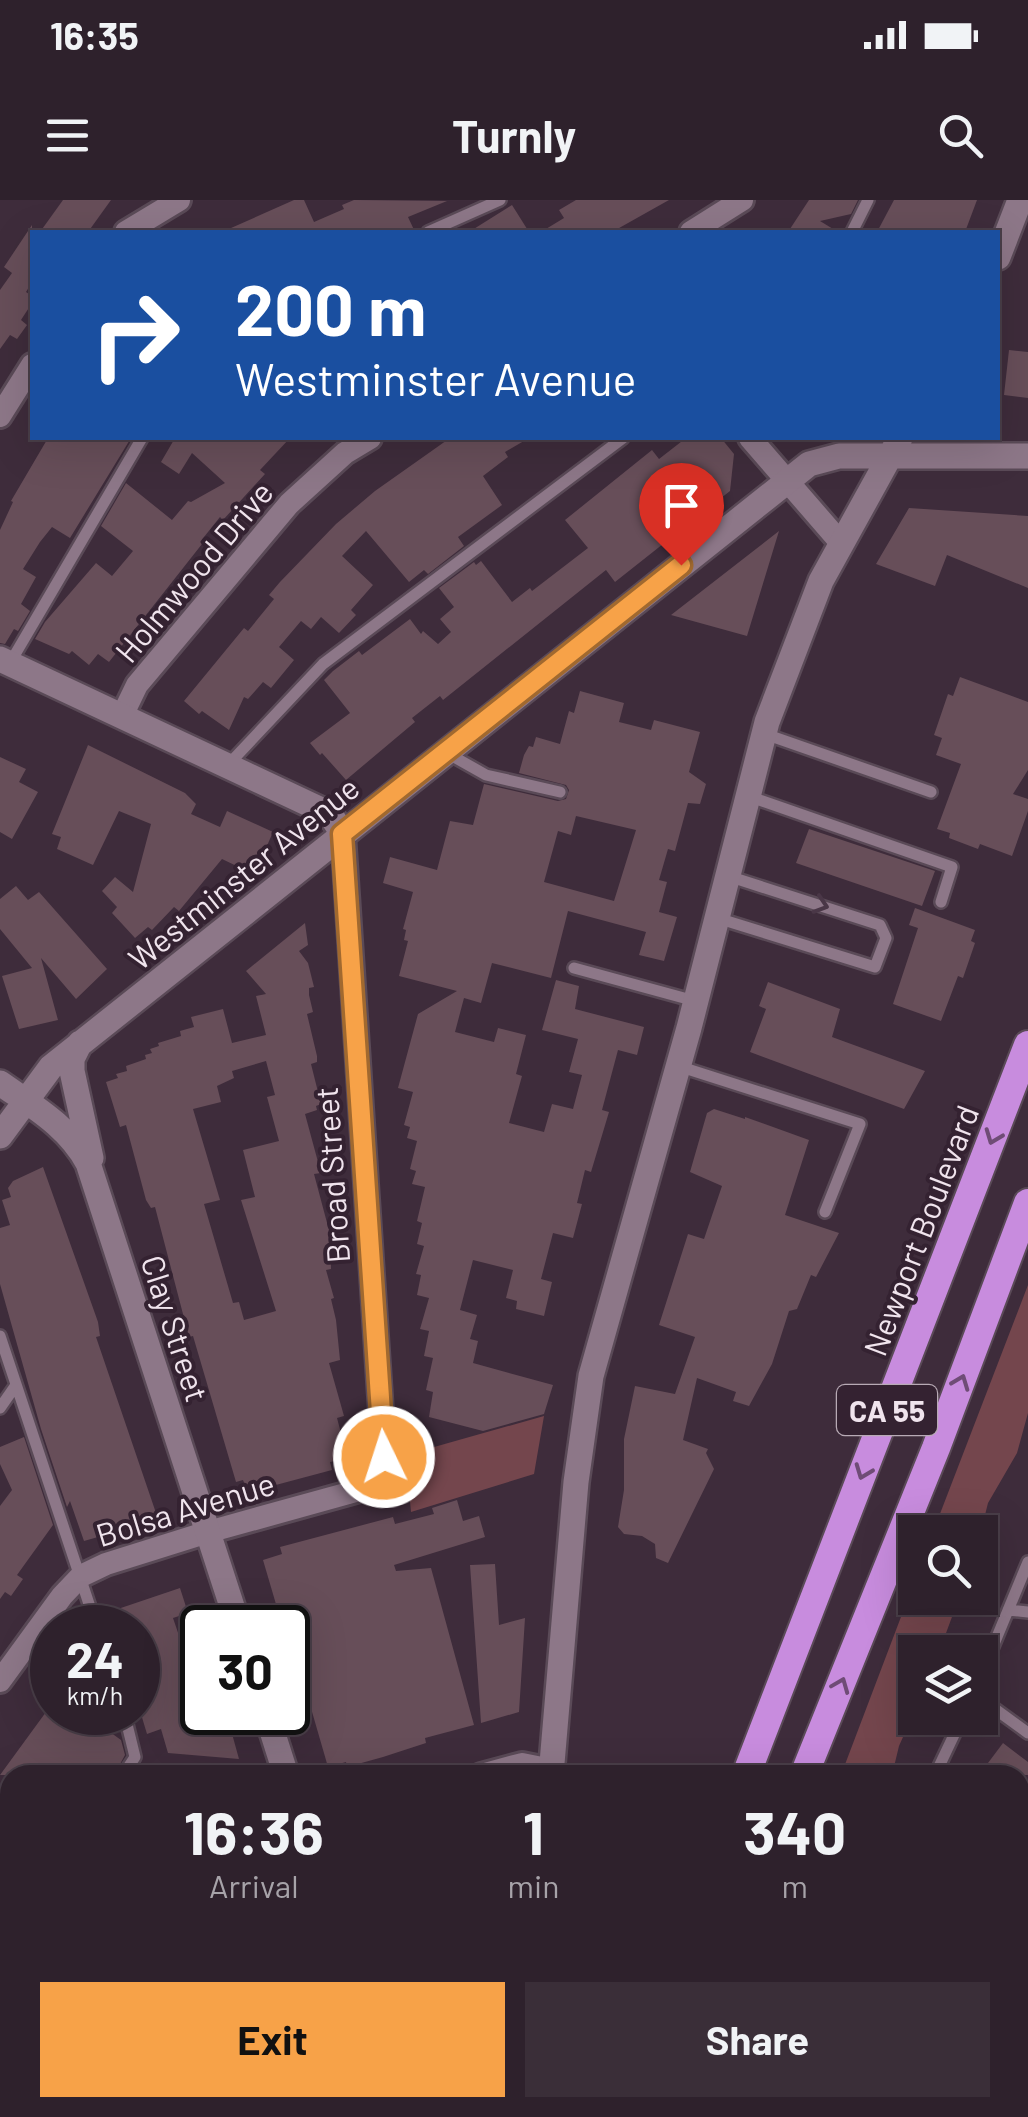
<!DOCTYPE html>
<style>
:root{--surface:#2e212c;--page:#3a2e38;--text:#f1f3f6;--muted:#a7a3a9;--line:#493e48;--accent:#f7a248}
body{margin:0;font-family:Barlow,sans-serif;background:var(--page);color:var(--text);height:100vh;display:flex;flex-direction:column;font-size:38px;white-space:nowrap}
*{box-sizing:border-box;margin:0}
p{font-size:32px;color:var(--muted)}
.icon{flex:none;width:55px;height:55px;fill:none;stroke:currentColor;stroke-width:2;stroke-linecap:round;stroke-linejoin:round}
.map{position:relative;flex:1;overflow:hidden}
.sheet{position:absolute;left:0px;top:1565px;width:1030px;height:352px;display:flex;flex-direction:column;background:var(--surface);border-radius:30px 30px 0 0;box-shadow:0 10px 40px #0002,0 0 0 2px var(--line)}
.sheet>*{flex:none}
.hud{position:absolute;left:30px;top:30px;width:970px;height:210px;border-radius:0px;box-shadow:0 10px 40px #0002,0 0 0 2px var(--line);background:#1a4fa0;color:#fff;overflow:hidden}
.controls{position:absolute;left:898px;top:1315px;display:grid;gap:20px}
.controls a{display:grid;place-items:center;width:100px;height:100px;border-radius:0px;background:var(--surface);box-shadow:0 10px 40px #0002,0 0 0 2px var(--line);font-size:50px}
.speed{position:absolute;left:30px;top:1405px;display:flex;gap:20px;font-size:50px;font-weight:700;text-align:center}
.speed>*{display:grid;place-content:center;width:130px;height:130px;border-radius:50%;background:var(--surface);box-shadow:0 10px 40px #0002,0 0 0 2px var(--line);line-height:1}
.speed small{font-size:25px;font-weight:400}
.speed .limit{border:5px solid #111;border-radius:15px;background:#fff;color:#111}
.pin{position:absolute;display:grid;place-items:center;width:85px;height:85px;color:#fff;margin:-102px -42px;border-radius:50% 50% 50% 0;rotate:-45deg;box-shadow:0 0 10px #0007}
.pin .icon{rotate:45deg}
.me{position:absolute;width:110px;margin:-55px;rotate:356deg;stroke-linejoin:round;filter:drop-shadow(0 0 8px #0008)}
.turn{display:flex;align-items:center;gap:35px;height:210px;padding:0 40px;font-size:45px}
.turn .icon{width:130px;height:130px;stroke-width:2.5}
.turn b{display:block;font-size:70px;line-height:85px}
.eta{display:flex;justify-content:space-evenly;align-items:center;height:170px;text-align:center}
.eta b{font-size:60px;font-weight:700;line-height:70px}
.cta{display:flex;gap:20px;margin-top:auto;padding:20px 40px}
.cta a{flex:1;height:115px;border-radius:0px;background:var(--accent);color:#111;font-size:40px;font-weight:700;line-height:115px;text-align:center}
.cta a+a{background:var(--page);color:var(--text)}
.status{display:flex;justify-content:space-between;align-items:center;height:70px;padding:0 50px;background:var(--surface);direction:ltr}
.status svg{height:28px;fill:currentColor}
header{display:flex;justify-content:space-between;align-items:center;height:130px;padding:0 40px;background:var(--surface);font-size:45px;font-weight:700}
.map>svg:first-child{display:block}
</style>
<div class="status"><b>16:35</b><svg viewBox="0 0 49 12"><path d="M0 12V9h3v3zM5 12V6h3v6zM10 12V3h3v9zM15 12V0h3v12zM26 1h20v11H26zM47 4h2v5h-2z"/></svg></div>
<header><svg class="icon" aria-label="menu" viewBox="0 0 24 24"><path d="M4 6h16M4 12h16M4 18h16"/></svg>Turnly<svg class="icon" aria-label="search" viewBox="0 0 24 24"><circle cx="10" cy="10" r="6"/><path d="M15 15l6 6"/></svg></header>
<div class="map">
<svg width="1028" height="1917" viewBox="0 0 1028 1917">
<rect width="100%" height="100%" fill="#3e2c3b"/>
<!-- built -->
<path fill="#4a3246" d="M1020,1834l8,6v77h-349l6,-9h335z"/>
<!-- green -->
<path fill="#74464d" d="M1028,1085v128l-11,40 -29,50 -8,32 -47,-3z
M544,1216l-10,58 -123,38 -5,-52 14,-9z
M915,1380v18h44l-20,54h-24v58l-16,36 -7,29h-51z"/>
<!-- building -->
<path fill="#674e59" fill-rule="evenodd" d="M63,0h48l-23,32h-48z
M294,0h10l10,22 30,-13 -2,-4 12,-5 93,1 -39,16 7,15h-193z
M576,0h93l-57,32h-71l23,-14 -5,-8z
M809,0h49l-7,14 -31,7 18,11h-50z
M894,0h83l-12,32h-88z
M512,5l17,27h-60z
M32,25v57l-6,10 6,4v7l-11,17 6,5 -10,14 -7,-4 -10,14v-59l12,-17 -8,-6z
M1009,150l19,2v46l-24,-3z
M48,238h83l-61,100 -18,-11 -12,15 -17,27 13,8 -15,27 9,7 -12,20 -4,-2 -9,15 -5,-1v-113l13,-28 -2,-1z
M175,238h115l-30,32 5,4 -42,46 -3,-3 -20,25 2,2 -93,118 -11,-8 -9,11 -17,-14 -3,3 -34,-15 10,-17 51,-59 16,13 21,-25 -32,-25 25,-43 46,37 16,-19 3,1 34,-19 -33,-30 -13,21 -18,-12z
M450,238h79l-24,14 3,5 -25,19 19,29 -44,32 6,9 -36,28 -4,-4 -15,12 -43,-51 -24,25 31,29 -22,25 5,5 -17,18 -18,-16 -10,12 -10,-8 -22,26 15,13 -23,28 -8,-6 -15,17 -4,-2 -15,33 -27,-19 -3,3 -15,-13 60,-73 4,3 26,-32 -5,-4 11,-13 56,-58 39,-33z
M686,238h35l13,16 -4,37 -115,91 -9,-12 -163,130 -3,-4 -28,22 3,4 -69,58 -24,-27 -2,2 -10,-12 40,-30 -26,-33 9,-9 26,-20 3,4 48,-36 11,15 2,-3 15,13 13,-12 -11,-13 14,-12 -15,-19 35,-26 2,3 5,-4 31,41 18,-14 2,3 56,-43 -23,-28 87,-70 7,9z
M909,308l119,8v72l-81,-33 -12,31 -59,-22z
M779,331l-32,105 -76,-21z
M960,477l68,25v68l-15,24 15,5v12l-16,45 -32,-12 -2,5 -29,-11 1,-5 -13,-4 24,-65 -25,-9 6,-17 -8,-3 14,-41 5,2z
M580,491l44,12 -5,19 32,8 3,-10 46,12 -11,40 17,12 -6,20 -12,-1 -13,48 -7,-2 -9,31 8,2 -8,30 18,5 -13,44 -25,-6 7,-23 -78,-21 -17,67 -59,-15 -11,40 -17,-5 -9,34 39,10 4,-14 28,7 -10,39 6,2 -13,47 35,9 8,-28 21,5 9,-34 -13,-3 9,-33 -36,-9 14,-50 23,6 -4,23 69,18 -7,28 -19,-5 -16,60 7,2 -18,60 -6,-2 -8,33 5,1 -9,34 -20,-5 -12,46 11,3 -8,34 -28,-7 1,-8 -11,-3 7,-28 -40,-10 -13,50 17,5 -7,24 8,2 -5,22 80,22 -9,29 -61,17 -54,-14 4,-25 -7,-2 7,-32 -9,-2 5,-25 -9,-2 9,-31 -12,-3 4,-20 -5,-1 8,-28 -7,-2 5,-21 -5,-2 8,-34 -13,-3 4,-13 -6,-2 7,-28 -10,-3 3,-11 -6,-2 9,-33 -15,-4 20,-74 39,-23 -58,-15 9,-35 -4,-1 2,-10 -3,-1 10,-37 -30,-9 7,-26 47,13 13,-49 23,4 11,-41 74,17 8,-2 3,-9 -3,-5 -47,-12 5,-18 5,-9 4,1 3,-10 24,7 9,-33 5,2zM576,616l60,14 -22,71 -70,-19 14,-51 13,4z
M88,545l97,48 11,11 -5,10 29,13 7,-16 46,21 -14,32 -9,-4 -5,10 -23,-11 -43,52 -5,-4 -22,23 -4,-3 -13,11 -23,-25 5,-6 -15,-16 13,-14 18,15 18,-68 -32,-13 -26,54 -36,-16 4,-12 -9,-3z
M0,557l26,12 -7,13 19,10 -26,47 -12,-7z
M809,629l126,42 -13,35 -126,-43z
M16,686l12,14 11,-8 68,77 -31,30 -35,-41 17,62 -39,9 -17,-53 30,-8 -32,-39v-30z
M915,708l60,22 -4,11 4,2 -12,35 -5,-2 -17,45 -48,-17 25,-76 -9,-3z
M305,723l3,22 -9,6 9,12 6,24 -5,1v7l4,17 -6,2 10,42v6l-6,2 10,40 -5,2 1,4 -12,4 16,59 -7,1 16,60 1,35 -5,1 8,28 -3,1 5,21 4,40 -11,3 15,53 -7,2 9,34 -7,2 1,6 -10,2 2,8 -75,20 -2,-7 -10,2 -2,-5 -7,2 -43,-146 -4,1 -34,-130 -4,1 -5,-8 -20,-75 -6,2 -14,-45 12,-4 -2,-4 11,-3 -1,-5 20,-7 -1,-4 7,-2 -2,-4 9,-3 -1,-3 23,-7 -1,-5 14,-4 -3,-10 32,-8 9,34 34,-8 -10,-39 10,-2 -20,-23zM266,861l9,34 -8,2 12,44 -36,9 12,47 -14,3 35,111 -32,9 -5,-18 -6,1 -29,-99 16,-4 -27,-91 28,-7 -4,-16 17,-8 -2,-7z
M768,782l72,27 -8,28 93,34 -21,38 -154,-57 16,-43 -7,-3z
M714,909l31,10v-2l64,23 -24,75 54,18 -23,44 -5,-2 -14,34 -8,2 -17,53 -23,42 -16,-5 3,-9 -39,-14 -14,62 25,9 -2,4 8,16 -46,94 -12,-5 -1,-14 -13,-8 -18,-2 -6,-7 6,-37v-51l11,-53 40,8 20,-57 -36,-12 29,-91 16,5 18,-53 -32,-14 17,-59z
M43,967l55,155 2,14 -4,1 60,176 -20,6 1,4 -11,6 -42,12 -14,-40 -3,6 -26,-78 -41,-145v-56l10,-3 -8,-25 9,-3 -3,-9 5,-7z
M24,1237l29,88 -36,50 6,4 -12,17 -6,-4 -5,7v-93l12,-16 -12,-26v-17z
M457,1300l6,21 16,-5 6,21 -91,28 2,6 35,-3 43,157 -49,13 1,5 -43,14 -36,10 -1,-5 -18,5 -33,-114 -4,1 -3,-26h-5l-20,-68 19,-6 -2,-7 113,-30 2,7 39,-10 -2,-6z
M495,1364l4,61 26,-7 -6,94 -38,11 -11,-158z
M180,1388l8,25 -15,5 19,56 10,-3v41h24l13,47 -71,-6 -7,-24 -14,5 -9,-30v-76h-28l-4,-15z
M46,1512h57l-7,10 25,18 4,15 -11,20h-114z
M1003,1543l25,19v13h-49z"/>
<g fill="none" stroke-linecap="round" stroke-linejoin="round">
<defs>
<path id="service" d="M428,32l72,-32
M852,32l16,-32
M10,463l132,-225
M765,534l166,58
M447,553l39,22 74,17
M227,566l96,-102 300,-226
M748,596l204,71 -11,35
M717,718l158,49 11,-29 -6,-13 -152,-49
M574,768l121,33
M678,866l182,58 -35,88
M0,1136l97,292
M0,1208l16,-23
M1008,1410l20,2
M980,1478l48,-116
M980,1498l48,35
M123,1575l12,-18 -11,-45
M935,1575l27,-57
M1020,1791l8,6
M0,1867l10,7
M57,1908l13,9
M91,1908l12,9
M981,1908l13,9
M438,1917l3,-9"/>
<path id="minor" d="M126,32l53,-32
M691,32l51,-32
M0,216l32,-51
M750,238l91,105
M122,516l15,-31 152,-181 56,-51 25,-15
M0,1481l62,-85 19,-20 25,-12 102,-32 148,-41 21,-12 7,-22 -41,-623
M481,1575l41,-11 30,6
M81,1917l6,-9"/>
<path id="tertiary" d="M998,57l22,-57
M0,459l330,155 13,20
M80,843l-8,16v12l19,87
M0,883c34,24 68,43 88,80l151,465
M0,936l51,-69 758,-603 30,-8h189
M266,1512l20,63
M551,1575l25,-293 15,-106 98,-348 78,-306 54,-141 79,-143
M0,1671l10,7
M331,1908l13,9
M481,1917l3,-9"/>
<path id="trunk" d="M746,1575l282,-730
M804,1575l132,-327 92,-245
M589,1917l5,-9
M654,1917l5,-9"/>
</defs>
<!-- service casing -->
<use href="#service" stroke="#5a4a57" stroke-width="16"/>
<!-- minor casing -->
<use href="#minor" stroke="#5a4a57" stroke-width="28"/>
<!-- tertiary casing -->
<use href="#tertiary" stroke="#5a4a57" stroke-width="30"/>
<!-- trunk casing -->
<use href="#trunk" stroke="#5a4a57" stroke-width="32"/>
<!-- service -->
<use href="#service" stroke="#8d7788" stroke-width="11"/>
<!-- minor -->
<use href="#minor" stroke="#8d7788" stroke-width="22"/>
<!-- tertiary -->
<use href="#tertiary" stroke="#8d7788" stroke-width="25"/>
<!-- trunk -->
<use href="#trunk" stroke="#c88cde" stroke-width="28"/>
</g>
<!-- one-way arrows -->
<defs><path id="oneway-chevron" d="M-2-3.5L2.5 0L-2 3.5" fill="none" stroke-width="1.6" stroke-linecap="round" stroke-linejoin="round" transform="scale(2.5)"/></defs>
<use stroke="#4a3747" href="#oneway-chevron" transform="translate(821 705) rotate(18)"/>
<g stroke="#6f4c76">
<use href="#oneway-chevron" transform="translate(993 937) rotate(111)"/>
<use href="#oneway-chevron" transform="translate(961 1182) rotate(-69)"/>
<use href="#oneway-chevron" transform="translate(863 1272) rotate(111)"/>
<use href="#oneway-chevron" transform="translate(841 1485) rotate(-68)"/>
</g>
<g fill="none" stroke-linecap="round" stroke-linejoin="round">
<defs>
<path id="route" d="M384,1257l-42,-623 339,-269"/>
</defs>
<!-- route casing -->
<use href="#route" stroke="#a1692f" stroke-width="25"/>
<!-- route -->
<use href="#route" stroke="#f7a248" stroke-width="18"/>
</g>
<g text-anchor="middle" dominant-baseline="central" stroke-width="8" stroke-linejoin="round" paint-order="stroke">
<!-- shield labels -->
<rect fill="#342231" stroke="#b8aab5" stroke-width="2.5" x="837" y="1185" width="100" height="50" rx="8"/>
<g font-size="30" font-weight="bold" fill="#f0e4ed">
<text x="887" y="1210">CA 55</text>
</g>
<!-- street labels -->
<g font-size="32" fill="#f0e4ed" stroke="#342231">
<text transform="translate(193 371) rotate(-50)">Holmwood Drive</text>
<text transform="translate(243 672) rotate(-39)">Westminster Avenue</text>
<text transform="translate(331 975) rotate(-94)">Broad Street</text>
<text transform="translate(920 1030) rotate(-69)">Newport Boulevard</text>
<text transform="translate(176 1128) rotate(72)">Clay Street</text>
<text transform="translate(185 1308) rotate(-17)">Bolsa Avenue</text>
</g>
</g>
</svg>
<div class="controls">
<a><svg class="icon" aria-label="search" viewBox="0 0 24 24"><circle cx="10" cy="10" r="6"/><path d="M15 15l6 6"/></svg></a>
<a><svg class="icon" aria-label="layers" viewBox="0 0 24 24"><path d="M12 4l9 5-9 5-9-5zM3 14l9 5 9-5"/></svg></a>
</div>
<div class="speed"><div>24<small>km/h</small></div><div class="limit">30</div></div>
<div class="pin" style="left:681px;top:365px;background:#d93025"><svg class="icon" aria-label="arrive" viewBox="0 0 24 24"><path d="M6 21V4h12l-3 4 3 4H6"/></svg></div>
<svg class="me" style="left:384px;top:1257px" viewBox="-20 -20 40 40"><circle r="17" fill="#f7a248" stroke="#fff" stroke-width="3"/><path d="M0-11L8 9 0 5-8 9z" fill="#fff"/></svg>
<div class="hud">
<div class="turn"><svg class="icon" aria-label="right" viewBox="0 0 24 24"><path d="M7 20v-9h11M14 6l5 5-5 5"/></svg><div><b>200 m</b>Westminster Avenue</div></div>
</div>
<section class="sheet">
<div class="eta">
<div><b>16:36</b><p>Arrival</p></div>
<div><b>1</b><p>min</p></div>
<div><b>340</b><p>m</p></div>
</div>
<div class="cta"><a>Exit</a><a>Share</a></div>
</section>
</div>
